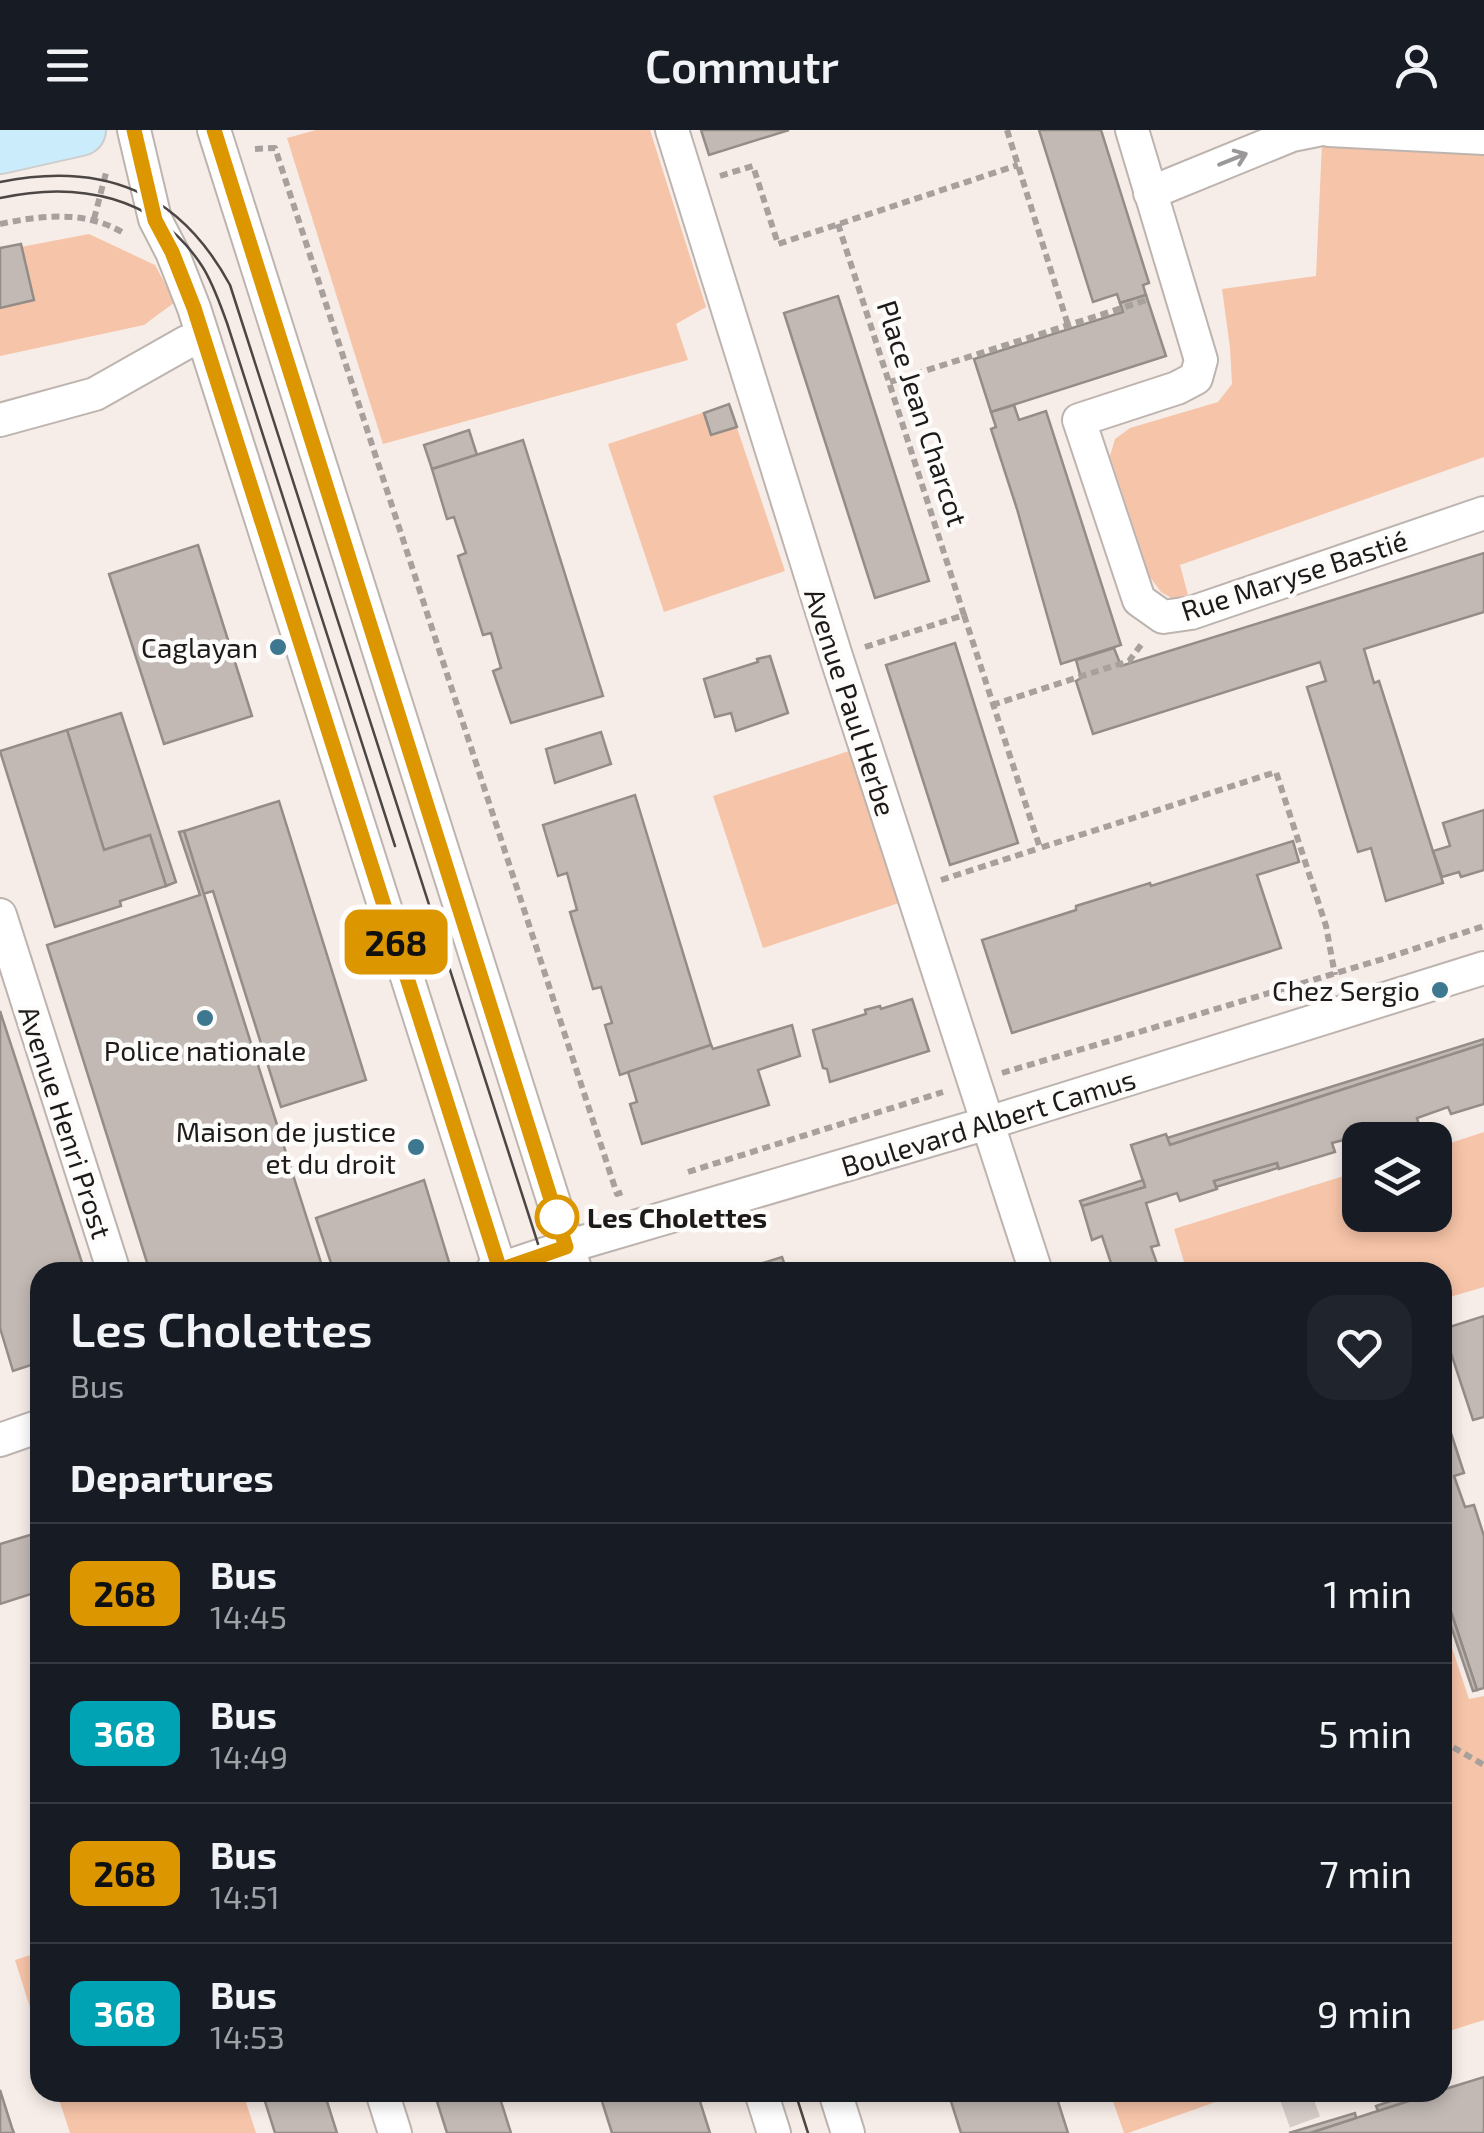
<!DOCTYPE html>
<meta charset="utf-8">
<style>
:root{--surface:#171b24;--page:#20242c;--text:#f1f3f6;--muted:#9ea1a6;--line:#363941}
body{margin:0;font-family:"Exo 2",sans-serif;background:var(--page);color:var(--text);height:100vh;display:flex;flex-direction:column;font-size:38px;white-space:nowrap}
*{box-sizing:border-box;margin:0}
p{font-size:32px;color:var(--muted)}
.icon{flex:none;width:55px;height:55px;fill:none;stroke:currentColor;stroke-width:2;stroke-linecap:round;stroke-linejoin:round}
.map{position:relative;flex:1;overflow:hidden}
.side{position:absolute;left:30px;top:1132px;width:1422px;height:840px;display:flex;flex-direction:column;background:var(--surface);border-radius:30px;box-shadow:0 5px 15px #0003}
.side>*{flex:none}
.badge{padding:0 20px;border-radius:15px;font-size:35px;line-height:65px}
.tools{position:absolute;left:1342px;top:992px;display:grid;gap:20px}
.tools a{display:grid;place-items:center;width:110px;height:110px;border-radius:20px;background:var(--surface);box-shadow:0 5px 15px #0003;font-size:50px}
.map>.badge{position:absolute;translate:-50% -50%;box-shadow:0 0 0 5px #fff}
h2{padding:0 40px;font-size:38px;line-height:90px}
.round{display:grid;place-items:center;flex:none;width:105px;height:105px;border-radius:30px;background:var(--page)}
.headline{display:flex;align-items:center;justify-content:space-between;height:170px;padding:0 40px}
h1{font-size:48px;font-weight:600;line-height:75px}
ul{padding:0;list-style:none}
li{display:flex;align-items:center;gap:30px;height:140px;padding:0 40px;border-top:2px solid var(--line)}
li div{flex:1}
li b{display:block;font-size:38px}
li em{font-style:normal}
li .badge{min-width:110px;font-weight:700;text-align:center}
header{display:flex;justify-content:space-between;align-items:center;height:130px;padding:0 40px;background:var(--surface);font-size:45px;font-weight:600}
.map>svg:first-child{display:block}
.green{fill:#f6c4a8}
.building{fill:#c2b9b4;stroke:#948c87;stroke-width:2.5}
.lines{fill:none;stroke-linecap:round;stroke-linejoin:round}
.street-tunnel{stroke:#d6cdc9;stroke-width:32;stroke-dasharray:32 16;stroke-linecap:butt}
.street-casing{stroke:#bdb4af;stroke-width:36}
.primary-casing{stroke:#cecdcc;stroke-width:54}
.path{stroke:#a8a09d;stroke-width:6;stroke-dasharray:8 5;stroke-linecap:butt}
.street{stroke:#fff;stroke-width:32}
.primary{stroke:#caecfb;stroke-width:50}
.tram{stroke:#4c4644;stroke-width:2.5}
.oneway{stroke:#9a9898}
.line-casing{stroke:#fff;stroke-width:22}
.line{stroke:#dc9600;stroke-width:15}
.poi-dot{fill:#3d7890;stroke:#fefcfb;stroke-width:4}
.stop-dot{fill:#fff;stroke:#dc9600;stroke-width:5}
.labels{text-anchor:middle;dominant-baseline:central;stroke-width:9;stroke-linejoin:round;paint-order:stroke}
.street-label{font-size:28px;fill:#1e1a19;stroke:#fefcfb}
.poi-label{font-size:28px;fill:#1e1a19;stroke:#fefcfb;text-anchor:end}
.stop-label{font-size:28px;font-weight:bold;fill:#1e1a19;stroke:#fefcfb;text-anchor:start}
</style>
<header><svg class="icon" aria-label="menu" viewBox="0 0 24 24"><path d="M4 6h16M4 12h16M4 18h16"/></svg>Commutr<svg class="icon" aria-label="person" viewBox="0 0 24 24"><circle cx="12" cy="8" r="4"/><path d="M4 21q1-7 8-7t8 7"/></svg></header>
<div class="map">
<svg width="1484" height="2003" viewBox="0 0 1484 2003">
<rect width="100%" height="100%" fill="#f7ede8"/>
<g class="green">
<polygon points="316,0 650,0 706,177 676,194 688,230 383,314 287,8"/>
<polygon points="1322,13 1484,19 1484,327 1180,435 1188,465 1173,469 1161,462 1150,447 1110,326 1115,309 1130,298 1218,272 1232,254 1230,218 1222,159 1316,146"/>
<polygon points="89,104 155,135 175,172 144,195 0,226 0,121"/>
<polygon points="729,274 785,441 664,482 608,314"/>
<polygon points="855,619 905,771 763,818 713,666"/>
<polygon points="1484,1002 1484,1157 1443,1169 1442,1142 1187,1142 1174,1099 1360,1041 1360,1085 1435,1085 1435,1018"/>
<polygon points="1442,1488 1469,1569 1484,1566 1484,1890 1443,1903"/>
<polygon points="40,1822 40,1909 15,1830"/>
<polygon points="57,1963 243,1963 256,2003 70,2003"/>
<polygon points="1110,1963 1110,1962 1241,1963 1128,2003 1124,2003"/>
</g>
<g class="building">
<polygon points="701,0 789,0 709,25"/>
<polygon points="1039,0 1101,0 1149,153 1143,155 1146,165 1120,173 1117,164 1093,172"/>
<polygon points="21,114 34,170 0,178 0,118"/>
<polygon points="1146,165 1166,226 991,282 974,229 1123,182 1120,173"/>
<polygon points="838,166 929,451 875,468 784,183"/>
<polygon points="729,274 737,297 711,305 704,283"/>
<polygon points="1014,275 1019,290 1046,281 1121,515 1061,534 1017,379 991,299 996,297 991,282"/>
<polygon points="469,300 477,325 432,339 424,315"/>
<polygon points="523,310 603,566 511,593 493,541 501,538 491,503 483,505 458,426 466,423 454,387 447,389 432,339"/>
<polygon points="198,415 252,586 164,614 109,444"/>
<polygon points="1484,423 1484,482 1364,519 1374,553 1379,551 1443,753 1386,771 1371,718 1358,722 1307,557 1326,551 1320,532 1093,604 1076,551 1081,548 1076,530 1114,518 1121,536"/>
<polygon points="955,513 1018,713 950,735 886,535"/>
<polygon points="770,526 788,583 736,601 731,583 715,587 704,549 758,532 757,529"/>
<polygon points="121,583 176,752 166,756 150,705 104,720 67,600"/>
<polygon points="67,600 104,720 150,705 166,756 120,771 121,776 55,797 0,621"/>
<polygon points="601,602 611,634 555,653 546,619"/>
<polygon points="635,665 711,915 620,945 605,895 612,893 601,857 593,859 570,782 577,780 567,743 558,746 543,695"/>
<polygon points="279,671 366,950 281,977 213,761 203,764 184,701"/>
<polygon points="1484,680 1484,740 1461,747 1459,742 1442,747 1433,721 1450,716 1443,693"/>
<polygon points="184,701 249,907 324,1142 150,1142 47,815 200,765 179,702"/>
<polygon points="1293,711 1299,732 1257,745 1281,818 1012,903 982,810 1076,780 1076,776 1150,753 1151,756"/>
<polygon points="912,869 929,921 830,952 827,939 823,938 813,900 866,884 865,880 880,876 881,879"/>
<polygon points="0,881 85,1142 40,1142 40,1232 13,1241 0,1198"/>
<polygon points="792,895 800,926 758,940 769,975 642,1014 630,974 637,972 628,942 711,915 713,919"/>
<polygon points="1484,909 1484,914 1170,1015 1167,1008"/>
<polygon points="1484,914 1484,974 1451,984 1448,977 1417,988 1419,995 1368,1010 1364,1010 1363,1005 1332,1013 1335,1022 1279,1039 1277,1033 1214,1051 1217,1059 1180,1071 1177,1063 1146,1073 1159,1115 1151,1117 1160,1142 1114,1142 1102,1106 1092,1110 1082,1076 1145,1057 1131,1015 1166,1004 1170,1015"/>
<polygon points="1277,1033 1278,1038 1216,1057 1214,1051"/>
<polygon points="424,1050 452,1142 334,1142 316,1088"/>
<polygon points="1143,1050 1145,1057 1082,1076 1080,1071"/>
<polygon points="782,1127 787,1142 734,1142"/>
<polygon points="1484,1186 1484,1287 1473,1290 1443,1199"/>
<polygon points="1446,1288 1464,1343 1454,1346 1465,1377 1474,1375 1484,1406 1484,1558 1477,1560 1442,1455 1442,1289"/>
<polygon points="40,1402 40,1461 0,1474 0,1414"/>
<polygon points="1442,1455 1477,1560 1473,1561 1442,1470"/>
<polygon points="1484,1947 1484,2002 1482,2003 1310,2003 1436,1962 1442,1962 1442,1960"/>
<polygon points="0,1960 12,1998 14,2003 0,2003"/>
<polygon points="262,1962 324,1962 337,2003 275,2003"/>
<polygon points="434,1962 498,1962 511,2003 447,2003"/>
<polygon points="599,1962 697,1962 710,2003 612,2003"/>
<polygon points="948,1962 1055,1962 1068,2003 961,2003"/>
<polygon points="1417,1962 1436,1962 1378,1981 1376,1976"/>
<polygon points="1355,1983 1356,1988 1310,2003 1289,2003"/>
</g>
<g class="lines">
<polyline class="street-tunnel" points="1294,1962 1309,2003"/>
<g class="street-casing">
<g id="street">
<polyline points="134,0 155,89 172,122 194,178 501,1142"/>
<polyline points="214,0 576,1142"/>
<polyline points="672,0 836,526 1036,1142"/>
<polyline points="1132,0 1201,230 1196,248 1177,258 1079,290 1139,470 1163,487 1191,483 1484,383"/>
<polyline points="1329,0 1484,8"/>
<polyline points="1150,63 1292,5 1317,0"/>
<polyline points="0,290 95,264 187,212 204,210"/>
<polyline points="0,785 114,1142"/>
<polyline points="491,1142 566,1117 988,993 1484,838"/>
<polyline points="0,1310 40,1296"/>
<polyline points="382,1962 395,2003"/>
<polyline points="761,1962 774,2003"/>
<polyline points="835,1962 848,2003"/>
</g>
</g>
<g class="primary-casing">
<polyline id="primary" points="0,18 80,0"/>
</g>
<g class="path">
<polyline points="1007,0 1068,195"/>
<polyline points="255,19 275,18 617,1064 623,1062"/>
<polyline points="720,46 753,36 778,114 1018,35"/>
<polyline points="94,89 107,39"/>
<path d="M 0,94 C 43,85 87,80 125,104"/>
<polyline points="838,94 964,485"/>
<polyline points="890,252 1150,169"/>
<polyline points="865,517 964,485 1040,718 1276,642 1326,796 1335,845"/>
<polyline points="992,575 1129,531 1144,511"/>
<polyline points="941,750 1040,718"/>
<polyline points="1002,943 1383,829 1484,796"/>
<polyline points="688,1042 943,962"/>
<polyline points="1442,1611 1484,1635"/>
</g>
<use href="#street" class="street"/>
<use href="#primary" class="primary"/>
<g class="tram">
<path d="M 0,52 C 103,31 179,61 230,155 L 547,1142"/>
<path d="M 0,68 C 77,51 156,65 202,136 C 213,153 220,174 227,193 L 395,716"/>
<polyline points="795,1962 808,2003"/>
</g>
</g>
<defs><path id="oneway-shaft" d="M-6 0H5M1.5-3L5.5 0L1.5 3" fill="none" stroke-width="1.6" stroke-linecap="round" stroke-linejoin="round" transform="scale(2.5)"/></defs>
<use class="oneway" href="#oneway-shaft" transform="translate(1233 29) rotate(-22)"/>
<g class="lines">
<g class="line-casing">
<polyline id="line" points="134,0 155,90 172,122 194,178 500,1140 566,1117 214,0"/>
</g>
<use href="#line" class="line"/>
</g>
<g class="poi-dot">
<circle cx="278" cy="517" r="10"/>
<circle cx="1440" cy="860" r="10"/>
<circle cx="205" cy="888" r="10"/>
<circle cx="416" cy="1017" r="10"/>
</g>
<circle class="stop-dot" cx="557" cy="1087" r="20"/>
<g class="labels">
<g class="street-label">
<text transform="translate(923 283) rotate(72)">Place Jean Charcot</text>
<text transform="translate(1294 445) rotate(-18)">Rue Maryse Bastié</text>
<text transform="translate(851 572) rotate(72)">Avenue Paul Herbe</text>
<text transform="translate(66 992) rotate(72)">Avenue Henri Prost</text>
<text transform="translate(988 992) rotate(-17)">Boulevard Albert Camus</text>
</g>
<g class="poi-label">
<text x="258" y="517">Caglayan</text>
<text x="1420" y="860">Chez Sergio</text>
<text x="205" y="920" text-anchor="middle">Police nationale</text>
<text x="396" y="1001">Maison de justice<tspan x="396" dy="32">et du droit</tspan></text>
</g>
<g class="stop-label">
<text x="587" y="1087">Les Cholettes</text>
</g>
</g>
</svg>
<div class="tools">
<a><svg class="icon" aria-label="layers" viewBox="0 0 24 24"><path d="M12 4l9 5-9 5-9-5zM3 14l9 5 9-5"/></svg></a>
</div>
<b class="badge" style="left:396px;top:812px;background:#dc9600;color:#111">268</b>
<section class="side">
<div class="headline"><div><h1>Les Cholettes</h1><p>Bus</p></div><a class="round"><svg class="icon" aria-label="heart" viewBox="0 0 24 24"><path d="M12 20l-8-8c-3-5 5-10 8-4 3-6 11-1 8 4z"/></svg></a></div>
<h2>Departures</h2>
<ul>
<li><span class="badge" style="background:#dc9600;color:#111">268</span><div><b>Bus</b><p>14:45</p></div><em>1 min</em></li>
<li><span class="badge" style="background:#00a3b4;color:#fff">368</span><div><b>Bus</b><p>14:49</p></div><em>5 min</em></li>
<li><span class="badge" style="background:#dc9600;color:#111">268</span><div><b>Bus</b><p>14:51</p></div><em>7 min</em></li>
<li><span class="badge" style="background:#00a3b4;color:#fff">368</span><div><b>Bus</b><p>14:53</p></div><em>9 min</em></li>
</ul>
</section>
</div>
